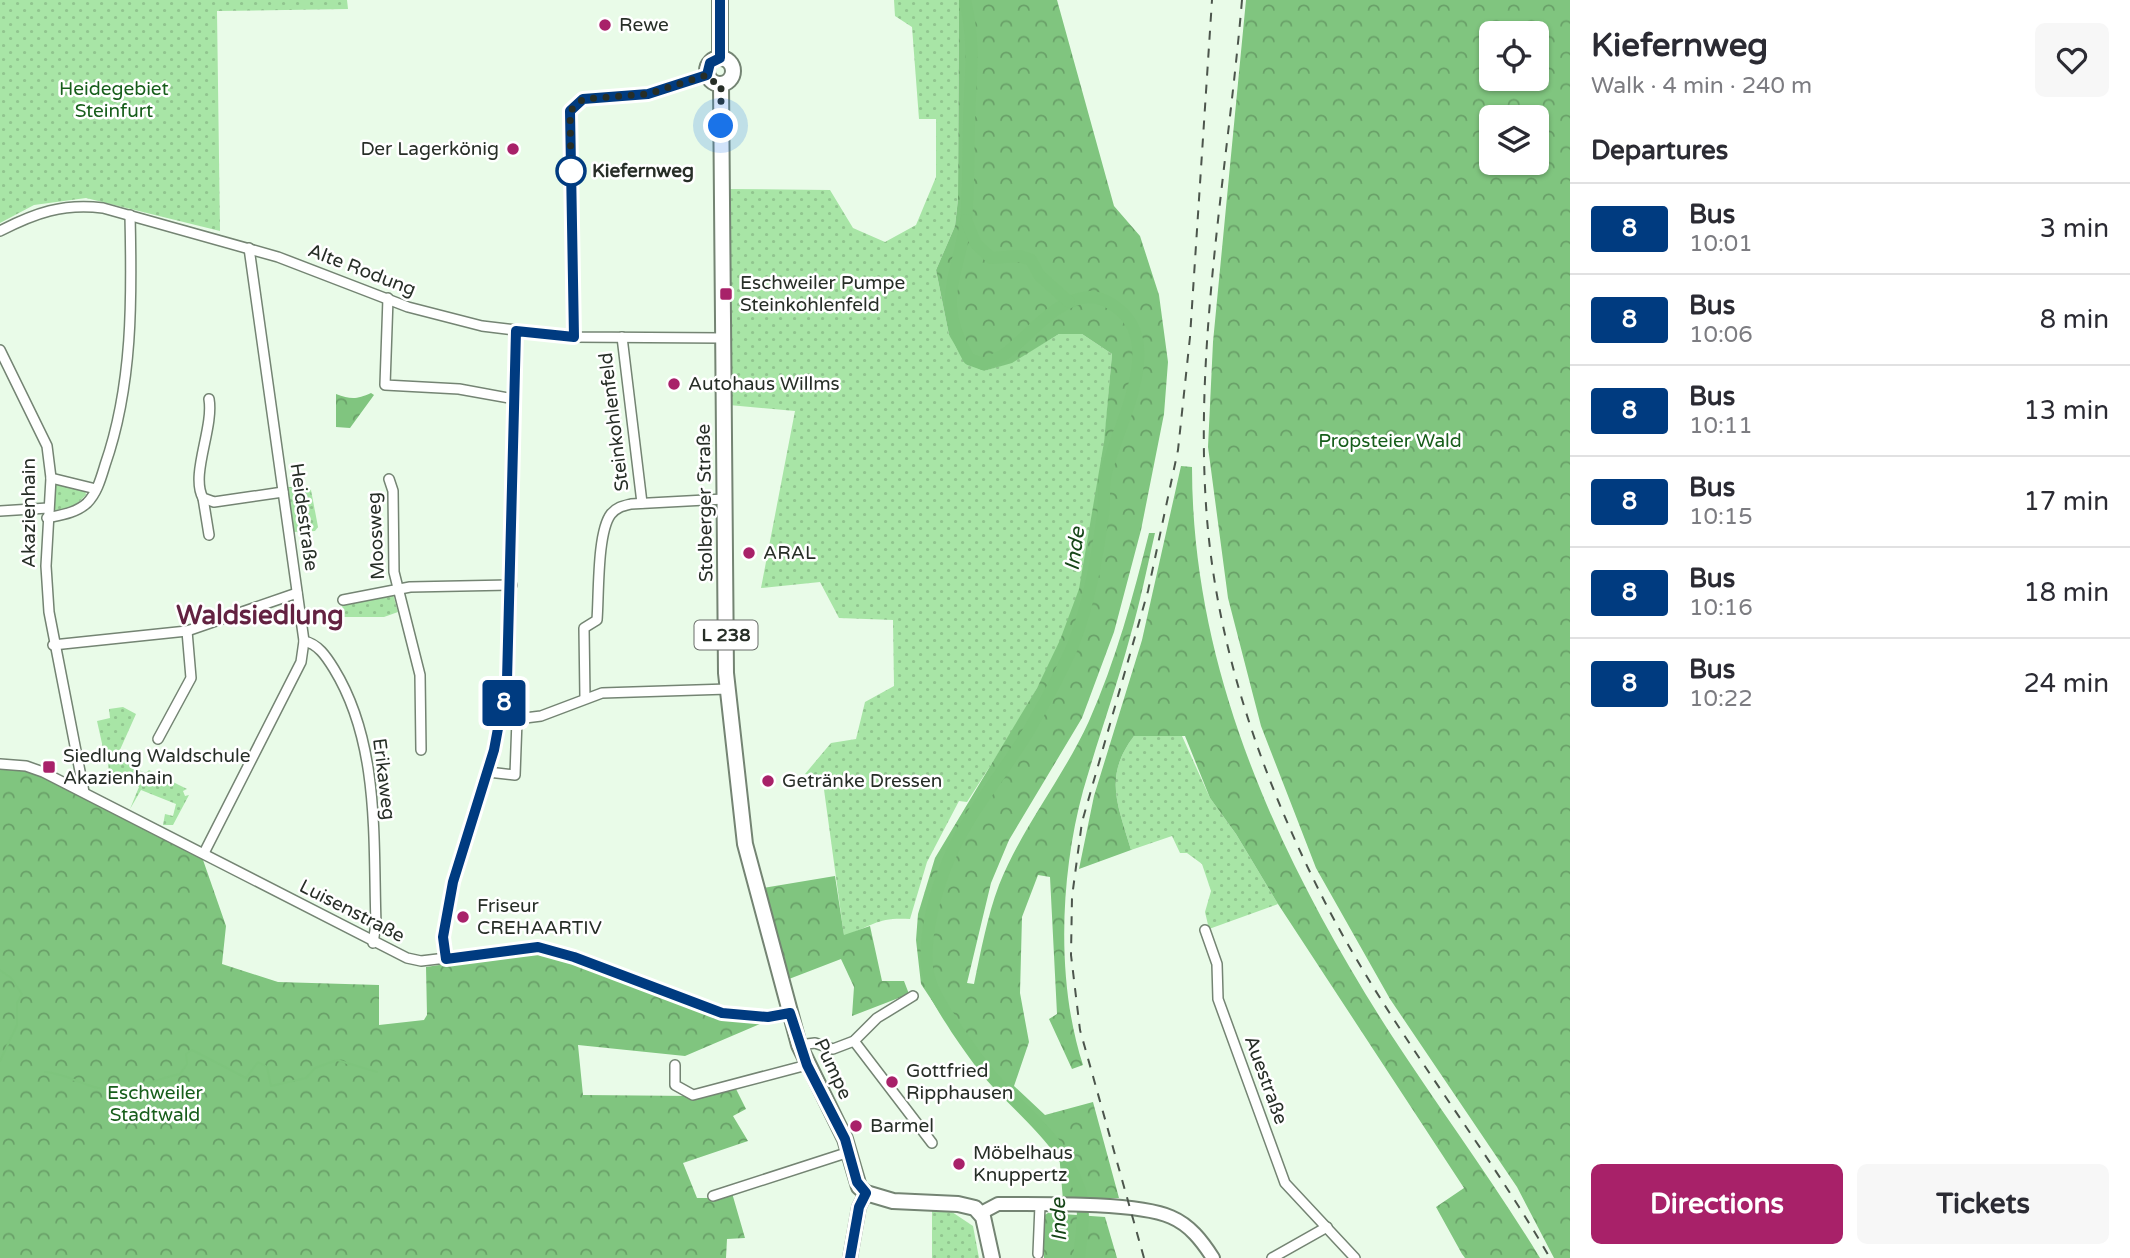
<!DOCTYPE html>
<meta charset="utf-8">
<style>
:root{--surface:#fff;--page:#f7f7f7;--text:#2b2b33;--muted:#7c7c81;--line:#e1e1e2;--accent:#a82169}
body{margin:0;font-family:"Varela Round",sans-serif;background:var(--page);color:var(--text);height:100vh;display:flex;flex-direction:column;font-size:26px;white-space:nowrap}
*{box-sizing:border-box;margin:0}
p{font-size:23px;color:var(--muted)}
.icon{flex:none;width:38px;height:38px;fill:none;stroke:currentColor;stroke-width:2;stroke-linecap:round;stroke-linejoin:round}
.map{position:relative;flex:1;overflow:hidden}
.panel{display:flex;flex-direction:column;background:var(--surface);width:560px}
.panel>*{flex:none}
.badge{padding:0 14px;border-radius:5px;font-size:24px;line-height:46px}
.tools{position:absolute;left:1479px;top:21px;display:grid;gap:14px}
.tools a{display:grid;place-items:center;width:70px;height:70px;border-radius:10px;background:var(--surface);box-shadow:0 2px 5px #0004;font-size:35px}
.you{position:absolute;width:35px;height:35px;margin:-18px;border:5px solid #fff;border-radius:50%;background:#1a73e8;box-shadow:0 0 0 10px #1a73e833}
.map>.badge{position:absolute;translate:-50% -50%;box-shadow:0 0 0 4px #fff}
h2{padding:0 21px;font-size:26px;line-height:63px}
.round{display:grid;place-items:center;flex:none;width:74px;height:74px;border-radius:10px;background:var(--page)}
.overview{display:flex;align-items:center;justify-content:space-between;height:119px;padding:0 21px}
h1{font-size:33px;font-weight:700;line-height:52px}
.button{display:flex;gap:14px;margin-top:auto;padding:14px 21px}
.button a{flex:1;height:80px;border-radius:10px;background:var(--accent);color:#fff;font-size:28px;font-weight:700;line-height:80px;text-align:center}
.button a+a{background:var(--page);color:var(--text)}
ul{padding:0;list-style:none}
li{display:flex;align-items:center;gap:21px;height:91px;padding:0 21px;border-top:2px solid var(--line)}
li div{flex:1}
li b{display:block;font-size:26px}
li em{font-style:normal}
li .badge{min-width:77px;font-weight:700;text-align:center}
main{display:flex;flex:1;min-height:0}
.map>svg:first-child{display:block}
.green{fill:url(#green-dots)}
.forest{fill:url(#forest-crowns);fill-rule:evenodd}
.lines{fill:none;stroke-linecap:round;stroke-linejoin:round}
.stream{stroke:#7ec47d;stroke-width:2}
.river{stroke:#7ec47d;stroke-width:12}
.minor-casing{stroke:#748473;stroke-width:12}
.secondary-casing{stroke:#748473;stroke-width:16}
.primary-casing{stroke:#748473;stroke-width:18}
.minor{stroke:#fff;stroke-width:9}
.secondary{stroke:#fff;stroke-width:12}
.primary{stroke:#fff;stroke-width:14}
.rail{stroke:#4c554c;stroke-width:2;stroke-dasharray:9 9;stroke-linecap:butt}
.line-casing{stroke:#fff;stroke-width:16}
.line{stroke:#003b80;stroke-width:10}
.walk{stroke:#272e27;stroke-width:7;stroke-dasharray:0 12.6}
.poi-dot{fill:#a82169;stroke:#fff;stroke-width:2.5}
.stop-dot{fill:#fff;stroke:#003b80;stroke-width:3.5}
.labels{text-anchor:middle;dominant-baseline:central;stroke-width:5;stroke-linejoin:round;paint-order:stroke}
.shield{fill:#fff;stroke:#686d68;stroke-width:2}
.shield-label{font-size:18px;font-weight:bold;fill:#272e27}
.poi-label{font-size:19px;fill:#272e27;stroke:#fff;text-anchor:start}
.park-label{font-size:19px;fill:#175e1b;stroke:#fff}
.stop-label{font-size:19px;font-weight:bold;fill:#272e27;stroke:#fff;text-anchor:start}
.street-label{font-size:19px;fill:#272e27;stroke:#fff}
.water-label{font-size:21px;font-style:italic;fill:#164618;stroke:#fff}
.district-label{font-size:26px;font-weight:bold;fill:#632241;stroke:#fff}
</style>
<main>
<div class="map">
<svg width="1570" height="1258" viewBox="0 0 1570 1258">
<defs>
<pattern id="green-dots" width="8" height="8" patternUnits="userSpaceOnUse" patternTransform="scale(1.75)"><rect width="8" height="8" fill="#a8e5a6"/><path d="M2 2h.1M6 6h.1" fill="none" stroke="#91c58f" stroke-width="1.8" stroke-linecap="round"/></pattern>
<pattern id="forest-crowns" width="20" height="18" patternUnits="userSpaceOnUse" patternTransform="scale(1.75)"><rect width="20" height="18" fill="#80c57f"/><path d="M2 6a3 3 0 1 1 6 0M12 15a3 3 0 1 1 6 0" fill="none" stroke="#69a068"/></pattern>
</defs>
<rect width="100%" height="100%" fill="#e9fbe8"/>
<g class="green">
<polygon points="0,0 347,0 348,9 217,11 220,231 86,198 34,205 0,223"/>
<path d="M 894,0 L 959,0 L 958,199 L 955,226 L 936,270 L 949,335 L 984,371 L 1012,362 L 1059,334 L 1082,334 L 1112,354 C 1105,431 1101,517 1079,591 C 1056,667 1010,735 967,802 L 959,801 L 927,862 L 910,919 C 878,917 874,925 844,936 L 822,775 L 805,774 L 831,743 L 856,739 L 865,702 L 894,686 L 893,620 L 839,618 L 820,582 L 761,588 L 795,411 L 729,405 L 727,189 L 830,190 L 853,228 L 885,242 L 916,225 L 936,177 L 936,119 L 919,119 L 912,27 L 895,16 Z"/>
<polygon points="55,483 85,490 86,495 73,507 54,511 50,506 51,488"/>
<polygon points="287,487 307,487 311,490 318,527 315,531 294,532"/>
<polygon points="393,594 398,612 384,617 343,617 342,604"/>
<polygon points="123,707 136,714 119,752 135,760 139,770 146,773 149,770 187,789 183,791 185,796 189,795 173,825 163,825 165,814 173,816 176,804 141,790 130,809 139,787 131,780 109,774 107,748 103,748 97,721 110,718 109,709"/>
<path d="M 1134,736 L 1182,736 L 1210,798 L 1236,834 L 1278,904 L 1209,929 L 1205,912 L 1211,891 L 1202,864 L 1187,853 L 1180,853 L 1172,836 L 1131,850 C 1118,805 1103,777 1134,736 Z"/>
<polygon points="932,1209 952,1212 973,1226 979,1258 932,1258"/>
</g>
<g class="forest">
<path d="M 959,0 L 1057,0 L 1114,206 L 1140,236 L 1159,295 L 1168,362 L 1164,414 L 1141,530 L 1114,632 L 1082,718 L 1009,840 L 991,883 L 967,983 L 974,984 C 981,951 987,917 999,885 C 1022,827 1063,778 1089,721 C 1116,660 1133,597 1149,533 L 1155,533 C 1147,568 1140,603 1130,637 C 1116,689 1098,739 1083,791 C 1060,876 1056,982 1083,1065 L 1072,1069 L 1049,1019 L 1057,1014 L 1050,877 L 1038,875 L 1022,917 L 1020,993 L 1029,1042 L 1014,1086 L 1045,1115 L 1093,1102 L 1119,1198 L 1063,1200 L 1059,1153 L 1032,1120 L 987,1078 L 964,1049 L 921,984 L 916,940 L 918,914 L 935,858 L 1037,688 L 1060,640 L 1079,589 L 1104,442 L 1112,354 L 1082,334 L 1059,334 L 1012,363 L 984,371 L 965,362 L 949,335 L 936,270 L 955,226 L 958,199 Z"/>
<path d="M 1246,0 L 1570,0 L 1570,1258 L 1554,1258 L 1517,1187 L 1390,999 L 1316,868 L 1261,726 L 1228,598 L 1208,447 L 1213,342 ZM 1491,33 L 1536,33 L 1536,79 L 1491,79 ZM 1491,117 L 1536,117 L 1536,163 L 1491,163 Z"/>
<path d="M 371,393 L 374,395 L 350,428 L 336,427 L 336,394 C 350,399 356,400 371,393 Z"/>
<path d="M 1181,466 L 1192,467 C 1192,673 1281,863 1390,1033 C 1439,1108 1493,1181 1540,1258 L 1465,1258 L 1462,1254 L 1436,1207 L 1464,1188 L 1278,904 L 1236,834 L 1210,798 L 1185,736 L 1134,736 C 1103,777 1118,805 1131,850 L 1079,869 L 1094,796 L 1142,640 Z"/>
<polygon points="0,768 24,770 42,777 202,857 226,926 222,964 278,982 379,985 379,1025 424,1020 427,1015 426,967 538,950 600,969 721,1017 769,1020 685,1056 578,1045 583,1095 693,1096 735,1087 746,1109 733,1116 748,1141 683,1163 697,1198 717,1198 732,1193 745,1238 727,1239 726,1258 0,1258"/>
<polygon points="835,876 844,935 870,926 882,981 904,981 909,994 852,1016 854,987 841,959 789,979 763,888"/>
<polygon points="1048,1213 1105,1217 1117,1258 1044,1258 1043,1216"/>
</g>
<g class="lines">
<g class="stream">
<polyline points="0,970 11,978 22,994 17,1003 17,1025 0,1061"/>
<path d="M 45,1072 C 64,1073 80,1084 98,1088 C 127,1093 153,1080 180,1074 L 187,1064 L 186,1054 L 192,1050 L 246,1078 L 258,1062 L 267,1067 L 271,1086 L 306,1078 L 315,1068 L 337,1060 L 377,1072"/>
</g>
<g class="river">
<path d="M 965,0 C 976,47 970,76 969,123 C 968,154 969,188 966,220 C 958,278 935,300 969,359 L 983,364 C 990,361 999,358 1005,354 C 1031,335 1054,299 1090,297 C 1099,297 1110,302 1117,308 C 1168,345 1113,432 1105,478 C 1103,490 1105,503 1103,515 C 1097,557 1089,605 1073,645 C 1061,674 1044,704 1028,732 C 1002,775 967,814 948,861 C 935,892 924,934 927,968 C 930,990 944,1009 956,1028 C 967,1044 979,1062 992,1077 C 1025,1114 1064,1141 1080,1191 C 1086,1212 1081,1237 1079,1258"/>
<polyline points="966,220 976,244 991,258 1020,256 1031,260 1039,275 1069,302"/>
</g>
<g class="minor-casing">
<g id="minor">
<path d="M 0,231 C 35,213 63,203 103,208 L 278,257 L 408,307 L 482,326 L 574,337 L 722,338"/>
<polyline points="388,298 385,385 459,389 514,399"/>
<polyline points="574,337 570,111 584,99 648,94 707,75"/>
<polyline points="622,337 642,503"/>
<polyline points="0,350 47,446 51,478 46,566 49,612 84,792"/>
<path d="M 209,399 C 214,428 190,475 203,498 L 214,502 L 283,492"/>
<polyline points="51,478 96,489"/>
<polyline points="389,479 393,491 394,572 420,675 421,750"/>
<polyline points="203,498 209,535"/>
<polyline points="0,511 48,508"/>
<path d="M 47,518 C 61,515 76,513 87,503 C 97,493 101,478 105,465 C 133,385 132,298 130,215"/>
<polyline points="343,600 410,587 512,585"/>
<path d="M 304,641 C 318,644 326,656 334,669 C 380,744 373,839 376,924 L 373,943"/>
<polyline points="53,645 187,631 297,593"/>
<path d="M 585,698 L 584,628 L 597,620 C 599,595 597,532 611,514 C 617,507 623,506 631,504 L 724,499"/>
<polyline points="501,721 541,716 602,693 728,689"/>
<polyline points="158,739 191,678 187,631"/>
<polyline points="0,764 26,766 43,772 407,958 421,961 538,947 574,957 722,1013 768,1017 790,1013"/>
<polyline points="488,772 515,775 517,720"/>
<polyline points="204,853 301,662 304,641 249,248"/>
<polyline points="1205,930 1217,964 1218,999 1285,1183 1355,1258"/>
<polyline points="446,959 443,937 453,882 494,750 507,680 516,331"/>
<polyline points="854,1041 932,1143"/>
<polyline points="799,1045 815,1043 833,1049 854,1041 877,1018 913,996"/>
<polyline points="675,1065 675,1085 693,1095 807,1065"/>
<polyline points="713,1196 849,1152"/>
<polyline points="1038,1254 1040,1205"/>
<polyline points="1272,1258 1327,1227"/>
</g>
</g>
<g class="secondary-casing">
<g id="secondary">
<path d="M 981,1213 L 998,1204 C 1038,1204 1137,1202 1171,1217 C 1190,1225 1202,1241 1213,1258"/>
<polyline points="850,1258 859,1207 866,1193"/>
</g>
</g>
<g class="primary-casing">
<g id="primary">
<polyline points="720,0 720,58"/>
<circle cx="720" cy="71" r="13"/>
<polyline points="721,84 726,673 745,844 799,1045 845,1139 859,1187 866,1193 893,1201 958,1204 975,1208 983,1217 992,1258"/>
</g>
</g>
<use href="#minor" class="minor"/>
<use href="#secondary" class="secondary"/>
<use href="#primary" class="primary"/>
<g class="rail">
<path d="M 1242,0 C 1228,166 1195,338 1206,505 C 1215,647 1264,785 1329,910 C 1393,1032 1481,1139 1550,1258"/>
<polyline points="1144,1258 1080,1030 1071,955 1072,897 1082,822 1148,591 1178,450 1190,337 1212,0"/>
</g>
</g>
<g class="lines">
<g class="line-casing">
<polyline id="line" points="720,0 720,58 710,63 707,75 648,94 583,99 570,111 574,337 516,331 507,680 494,750 453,882 443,937 446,959 538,947 574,957 722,1013 768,1017 790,1013 807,1065 845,1139 857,1182 866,1193 859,1207 850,1258"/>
</g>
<use href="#line" class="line"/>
<polyline class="walk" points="571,171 570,111 583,99 648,94 707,75 714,82 721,84 721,126"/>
</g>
<g class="poi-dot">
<circle cx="605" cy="25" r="7"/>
<circle cx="513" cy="149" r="7"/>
<rect x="719" y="287" width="14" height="14" rx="3.5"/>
<circle cx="674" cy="384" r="7"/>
<circle cx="749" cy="553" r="7"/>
<rect x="42" y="760" width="14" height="14" rx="3.5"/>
<circle cx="768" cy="781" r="7"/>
<circle cx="463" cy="917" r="7"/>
<circle cx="892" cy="1082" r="7"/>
<circle cx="856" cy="1126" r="7"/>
<circle cx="959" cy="1164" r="7"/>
</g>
<circle class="stop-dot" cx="571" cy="171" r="14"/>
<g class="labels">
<rect class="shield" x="694.5" y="620.5" width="63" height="29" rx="5"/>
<g class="shield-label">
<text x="726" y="635">L 238</text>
</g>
<g class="poi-label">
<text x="619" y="25">Rewe</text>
<text x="499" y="149" text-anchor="end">Der Lagerkönig</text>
<text x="740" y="283">Eschweiler Pumpe<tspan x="740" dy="22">Steinkohlenfeld</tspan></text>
<text x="688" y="384">Autohaus Willms</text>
<text x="763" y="553">ARAL</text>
<text x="63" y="756">Siedlung Waldschule<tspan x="63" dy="22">Akazienhain</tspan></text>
<text x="782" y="781">Getränke Dressen</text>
<text x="477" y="906">Friseur<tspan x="477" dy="22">CREHAARTIV</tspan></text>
<text x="906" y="1071">Gottfried<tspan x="906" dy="22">Ripphausen</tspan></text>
<text x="870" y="1126">Barmel</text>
<text x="973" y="1153">Möbelhaus<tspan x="973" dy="22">Knuppertz</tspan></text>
</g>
<g class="park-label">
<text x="114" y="89">Heidegebiet<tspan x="114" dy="22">Steinfurt</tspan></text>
<text x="1390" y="441">Propsteier Wald</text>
<text x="155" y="1093">Eschweiler<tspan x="155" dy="22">Stadtwald</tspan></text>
</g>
<g class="stop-label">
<text x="592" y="171">Kiefernweg</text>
</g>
<g class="street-label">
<text transform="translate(362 270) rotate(21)">Alte Rodung</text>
<text transform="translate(614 422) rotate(-97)">Steinkohlenfeld</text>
<text transform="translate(705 503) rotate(-91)">Stolberger Straße</text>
<text transform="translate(29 513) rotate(-90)">Akazienhain</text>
<text transform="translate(304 517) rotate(82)">Heidestraße</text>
<text transform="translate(376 536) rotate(-93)">Moosweg</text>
<text transform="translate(384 779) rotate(83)">Erikaweg</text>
<text transform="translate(352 911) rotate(27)">Luisenstraße</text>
<text transform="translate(833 1069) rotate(65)">Pumpe</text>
<text transform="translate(1266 1080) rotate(70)">Auestraße</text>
</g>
<g class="water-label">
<text transform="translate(1075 549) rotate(-82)">Inde</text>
<text transform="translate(1059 1220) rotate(-92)">Inde</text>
</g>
<g class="district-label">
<text x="260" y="615">Waldsiedlung</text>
</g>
</g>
</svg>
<div class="tools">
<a><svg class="icon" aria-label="locate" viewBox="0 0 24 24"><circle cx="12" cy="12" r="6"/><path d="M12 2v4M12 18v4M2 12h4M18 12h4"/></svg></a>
<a><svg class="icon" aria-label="layers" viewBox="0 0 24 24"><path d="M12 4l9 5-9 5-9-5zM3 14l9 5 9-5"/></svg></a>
</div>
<div class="you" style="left:721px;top:126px"></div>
<b class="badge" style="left:504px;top:703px;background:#003b80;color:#fff">8</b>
</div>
<section class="panel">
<div class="overview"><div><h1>Kiefernweg</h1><p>Walk · 4 min · 240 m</p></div><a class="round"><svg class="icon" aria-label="heart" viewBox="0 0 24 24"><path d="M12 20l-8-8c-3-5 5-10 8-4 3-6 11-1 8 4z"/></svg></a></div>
<h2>Departures</h2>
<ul>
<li><span class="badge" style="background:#003b80;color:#fff">8</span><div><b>Bus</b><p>10:01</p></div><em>3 min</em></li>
<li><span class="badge" style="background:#003b80;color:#fff">8</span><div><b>Bus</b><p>10:06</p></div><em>8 min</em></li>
<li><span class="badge" style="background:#003b80;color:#fff">8</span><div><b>Bus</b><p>10:11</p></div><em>13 min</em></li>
<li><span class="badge" style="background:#003b80;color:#fff">8</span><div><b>Bus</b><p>10:15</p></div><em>17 min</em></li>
<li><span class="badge" style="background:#003b80;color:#fff">8</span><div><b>Bus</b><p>10:16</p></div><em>18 min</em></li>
<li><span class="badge" style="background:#003b80;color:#fff">8</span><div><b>Bus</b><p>10:22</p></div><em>24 min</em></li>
</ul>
<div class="button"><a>Directions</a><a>Tickets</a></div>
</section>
</main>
